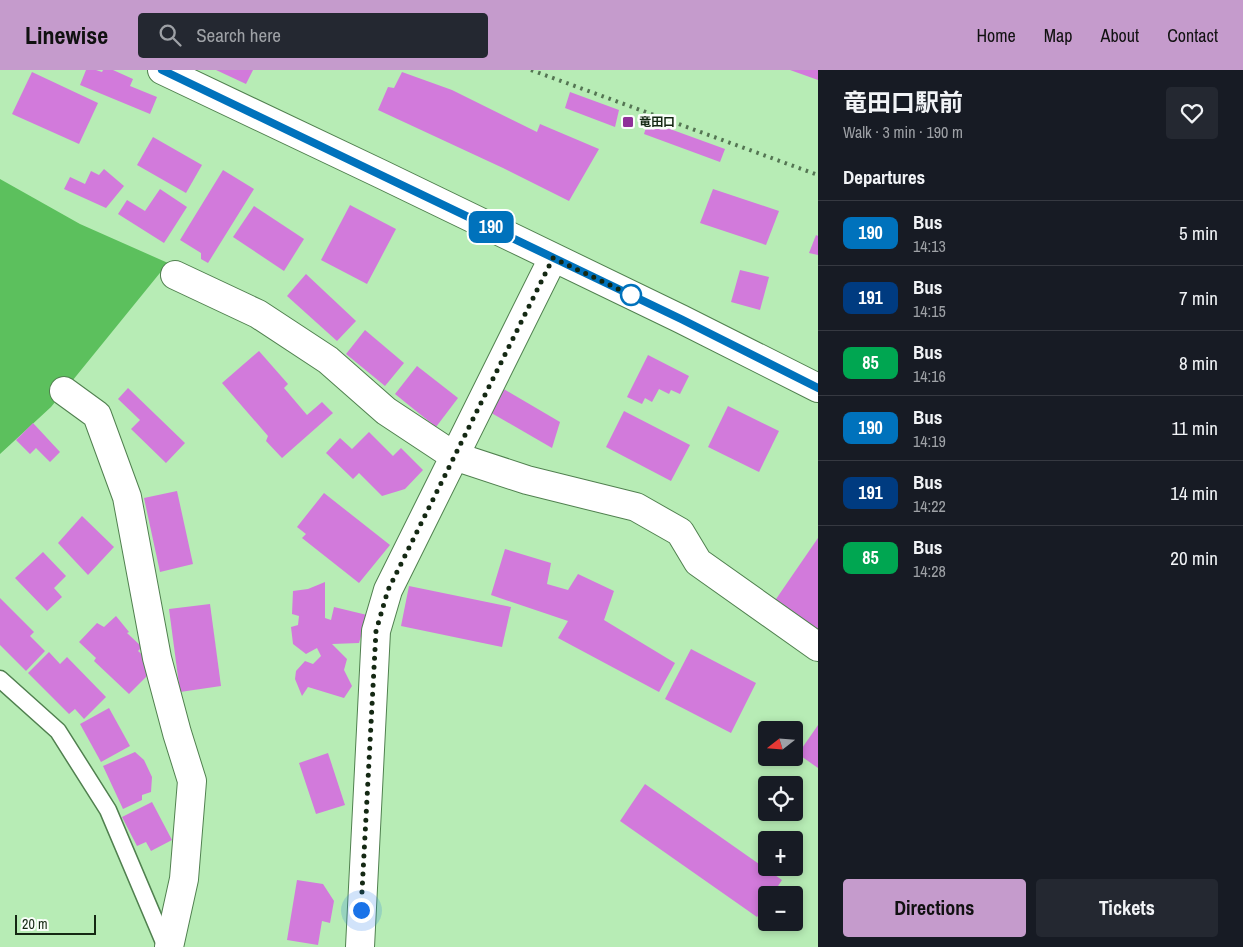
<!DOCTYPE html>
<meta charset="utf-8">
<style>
:root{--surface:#171b24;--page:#242831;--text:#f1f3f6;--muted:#9ea1a6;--line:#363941;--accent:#c59bcc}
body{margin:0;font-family:"Archivo Narrow","Noto Sans JP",sans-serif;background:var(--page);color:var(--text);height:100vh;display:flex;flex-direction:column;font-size:19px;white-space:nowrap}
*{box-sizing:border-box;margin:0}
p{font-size:16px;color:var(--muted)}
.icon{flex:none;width:28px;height:28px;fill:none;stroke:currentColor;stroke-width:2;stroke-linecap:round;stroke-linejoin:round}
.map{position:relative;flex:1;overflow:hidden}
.panel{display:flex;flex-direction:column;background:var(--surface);width:425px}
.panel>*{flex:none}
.badge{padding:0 10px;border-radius:8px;font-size:18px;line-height:32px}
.needle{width:32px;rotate:253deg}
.controls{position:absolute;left:758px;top:651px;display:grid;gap:10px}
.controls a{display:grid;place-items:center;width:45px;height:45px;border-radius:5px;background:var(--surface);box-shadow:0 2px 8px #0003;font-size:25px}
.scale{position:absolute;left:15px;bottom:12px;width:81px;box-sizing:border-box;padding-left:5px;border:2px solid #142813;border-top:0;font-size:14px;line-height:18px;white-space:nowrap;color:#142813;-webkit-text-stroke:4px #f9fef9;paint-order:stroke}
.you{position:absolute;width:25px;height:25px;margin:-12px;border:4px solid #fff;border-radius:50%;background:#1a73e8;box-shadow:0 0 0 8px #1a73e833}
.map>.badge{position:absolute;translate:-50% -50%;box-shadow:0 0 0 2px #fff}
h2{padding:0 25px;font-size:19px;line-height:45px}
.round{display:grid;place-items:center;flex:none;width:52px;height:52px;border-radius:5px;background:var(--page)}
.head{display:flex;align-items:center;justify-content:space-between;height:85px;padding:0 25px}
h1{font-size:24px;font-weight:700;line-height:38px}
.action{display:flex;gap:10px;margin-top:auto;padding:10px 25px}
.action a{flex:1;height:58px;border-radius:5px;background:var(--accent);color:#111;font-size:20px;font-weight:700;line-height:58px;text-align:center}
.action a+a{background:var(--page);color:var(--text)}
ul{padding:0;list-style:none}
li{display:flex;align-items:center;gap:15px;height:65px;padding:0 25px;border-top:1px solid var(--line)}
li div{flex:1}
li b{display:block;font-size:19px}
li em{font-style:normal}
li .badge{min-width:55px;font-weight:700;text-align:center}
header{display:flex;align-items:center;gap:30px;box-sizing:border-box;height:70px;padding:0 25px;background:var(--accent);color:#111}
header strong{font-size:24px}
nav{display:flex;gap:28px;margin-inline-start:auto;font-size:18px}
.search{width:350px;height:45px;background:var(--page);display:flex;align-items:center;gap:12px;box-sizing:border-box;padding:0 18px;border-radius:5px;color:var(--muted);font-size:19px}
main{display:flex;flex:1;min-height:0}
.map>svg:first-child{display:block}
.forest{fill:#5cc05d}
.building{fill:#d27adb}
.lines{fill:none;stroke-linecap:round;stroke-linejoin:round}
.service-casing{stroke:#50804f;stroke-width:19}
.minor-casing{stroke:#50804f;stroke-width:30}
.secondary-casing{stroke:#50804f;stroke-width:30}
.service{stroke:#fff;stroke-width:16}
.minor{stroke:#fff;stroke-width:28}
.secondary{stroke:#fff;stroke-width:28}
.rail{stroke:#547553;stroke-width:4;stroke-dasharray:2.5 5;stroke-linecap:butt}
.line-casing{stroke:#fff;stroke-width:11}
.line{stroke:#0072bc;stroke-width:8}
.walk{stroke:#142813;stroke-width:5;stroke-dasharray:0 9}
.poi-dot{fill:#8f3099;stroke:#f9fef9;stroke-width:2}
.stop-dot{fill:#fff;stroke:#0072bc;stroke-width:2.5}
.labels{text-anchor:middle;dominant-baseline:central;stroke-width:5;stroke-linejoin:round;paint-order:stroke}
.poi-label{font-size:12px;font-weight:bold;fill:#142813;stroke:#f9fef9;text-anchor:start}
</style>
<header>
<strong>Linewise</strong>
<div class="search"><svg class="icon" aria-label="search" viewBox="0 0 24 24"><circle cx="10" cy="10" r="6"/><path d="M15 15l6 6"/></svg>Search here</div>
<nav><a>Home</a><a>Map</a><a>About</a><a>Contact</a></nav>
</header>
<main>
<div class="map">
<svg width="818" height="877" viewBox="0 0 818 877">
<rect width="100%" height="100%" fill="#b7ecb5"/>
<polygon class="forest" points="0,109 80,154 168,193 51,337 0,384"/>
<g class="building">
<polygon points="86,0 96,0 102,2 103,0 113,0 133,9 130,16 157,27 150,44 80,15"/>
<polygon points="216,0 253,0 246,14"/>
<polygon points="790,0 818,0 818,10"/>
<polygon points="32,2 98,33 79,74 12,44"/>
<polygon points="402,2 452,20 537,62 540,54 599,79 569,131 503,98 378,40 388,17 394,18"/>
<polygon points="570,22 619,40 615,57 565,38"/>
<polygon points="648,51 725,79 720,92 644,64"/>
<polygon points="153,67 202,95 186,123 137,95"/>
<polygon points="104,99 124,116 106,138 64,119 70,107 85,114 91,101 99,105"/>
<polygon points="223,100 254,119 208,193 201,189 201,183 180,170"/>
<polygon points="160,119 187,137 164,173 118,144 127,130 145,141"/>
<polygon points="713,119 779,141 766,175 700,153"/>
<polygon points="350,135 396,159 367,214 321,190"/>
<polygon points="254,136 304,169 284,201 233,167"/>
<polygon points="816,165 818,166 818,185 809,183"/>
<polygon points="740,200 769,207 760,240 731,232"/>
<polygon points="306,204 356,251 337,271 287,226"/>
<polygon points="365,260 404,293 385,316 346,284"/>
<polygon points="259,281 288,314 284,318 307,345 322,332 333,343 282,388 266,371 268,366 222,313"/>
<polygon points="648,285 689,306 680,324 671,320 669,324 659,319 652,332 645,328 642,334 627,327"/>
<polygon points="417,296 458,328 436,357 395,324"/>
<polygon points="128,318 185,373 166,393 131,359 140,350 118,329"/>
<polygon points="502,318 560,352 552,378 488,341"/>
<polygon points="728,336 779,361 759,402 708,377"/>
<polygon points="624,341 690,375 671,411 606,377"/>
<polygon points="33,353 60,382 50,392 36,378 30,384 16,370"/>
<polygon points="369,362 393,386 401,378 423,400 405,419 382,426 359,403 353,409 326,383 340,368 352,379"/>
<polygon points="177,421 193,494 160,502 144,428"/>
<polygon points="324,423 390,475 359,513 302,468 306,464 297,457"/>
<polygon points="82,446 114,477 88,505 58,473"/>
<polygon points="818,468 818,567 774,532"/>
<polygon points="505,479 551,493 547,514 568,520 578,504 614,521 604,550 675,593 659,622 558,568 568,551 491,525"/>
<polygon points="43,482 66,506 54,518 62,527 47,541 15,508"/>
<polygon points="325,512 325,548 331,550 334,537 367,545 359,573 332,574 347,589 344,600 352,616 344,628 308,617 302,626 295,609 296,601 305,591 313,594 321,586 317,578 306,584 293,574 291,557 298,555 299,546 292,544 293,521 308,519"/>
<polygon points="409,516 511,537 502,577 401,556"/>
<polygon points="0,528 34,562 30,566 45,581 26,601 0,575"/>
<polygon points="210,534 221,616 180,622 169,539"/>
<polygon points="116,546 129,562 127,563 142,577 138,581 148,590 152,601 129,624 94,591 96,588 79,572 97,553 104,557"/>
<polygon points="691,579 756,613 731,663 665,629"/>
<polygon points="49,582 60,594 67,587 106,627 84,649 75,639 69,644 28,603"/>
<polygon points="109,638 130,676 101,692 80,654"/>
<polygon points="818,655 818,698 798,684"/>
<polygon points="135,682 144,690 152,707 151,722 142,725 142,730 123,739 103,696"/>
<polygon points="328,683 345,735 316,744 299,693"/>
<polygon points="645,714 782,810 772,825 766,825 766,834 757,847 620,751"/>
<polygon points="152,732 172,770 151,781 146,772 137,776 122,747"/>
<polygon points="297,810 323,814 334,831 330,853 322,851 318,875 287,870"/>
</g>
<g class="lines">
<g class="service-casing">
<polyline id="service" points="0,609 58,661 108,740 166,877"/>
</g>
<g class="minor-casing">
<g id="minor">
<polyline points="175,205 258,244 328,290 386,341 454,386 527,410 636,437 680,462 698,492 818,577"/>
<polyline points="64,321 97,345 127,427 157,588 177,663 192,711 184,809 169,877"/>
<polyline points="360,877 376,561 388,520 553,188"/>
</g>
</g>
<g class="secondary-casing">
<polyline id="secondary" points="162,0 381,104 681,249 818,318"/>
</g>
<use href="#service" class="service"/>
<use href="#minor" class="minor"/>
<use href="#secondary" class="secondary"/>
<polyline class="rail" points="531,0 818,105"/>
</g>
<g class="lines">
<g class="line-casing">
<polyline id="line" points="162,0 681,249 818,318"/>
</g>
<use href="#line" class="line"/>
<polyline class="walk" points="361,840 376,561 388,520 553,188 633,226 631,225"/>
</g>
<rect class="poi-dot" x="622" y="46" width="12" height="12" rx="2.5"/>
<circle class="stop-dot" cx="631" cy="225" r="10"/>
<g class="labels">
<g class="poi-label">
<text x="639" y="52">竜田口</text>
</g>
</g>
</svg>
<div class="controls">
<a><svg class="needle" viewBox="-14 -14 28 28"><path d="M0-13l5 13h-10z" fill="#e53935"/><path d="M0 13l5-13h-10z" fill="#9ea1a6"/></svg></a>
<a><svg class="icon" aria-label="locate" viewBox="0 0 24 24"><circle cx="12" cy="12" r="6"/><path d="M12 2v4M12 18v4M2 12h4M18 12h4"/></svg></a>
<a>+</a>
<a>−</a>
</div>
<div class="scale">20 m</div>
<div class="you" style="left:361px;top:840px"></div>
<b class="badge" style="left:491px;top:157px;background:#0072bc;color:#fff">190</b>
</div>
<section class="panel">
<div class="head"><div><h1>竜田口駅前</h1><p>Walk · 3 min · 190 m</p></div><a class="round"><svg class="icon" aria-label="heart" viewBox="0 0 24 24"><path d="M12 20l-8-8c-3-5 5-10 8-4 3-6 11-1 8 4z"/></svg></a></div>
<h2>Departures</h2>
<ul>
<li><span class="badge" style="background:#0072bc;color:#fff">190</span><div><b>Bus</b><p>14:13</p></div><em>5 min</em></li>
<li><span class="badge" style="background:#003b80;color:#fff">191</span><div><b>Bus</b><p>14:15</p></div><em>7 min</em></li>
<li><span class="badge" style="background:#00a651;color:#fff">85</span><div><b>Bus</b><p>14:16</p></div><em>8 min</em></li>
<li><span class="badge" style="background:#0072bc;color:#fff">190</span><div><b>Bus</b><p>14:19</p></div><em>11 min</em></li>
<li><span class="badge" style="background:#003b80;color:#fff">191</span><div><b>Bus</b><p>14:22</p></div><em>14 min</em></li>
<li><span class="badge" style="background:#00a651;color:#fff">85</span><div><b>Bus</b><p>14:28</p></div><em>20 min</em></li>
</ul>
<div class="action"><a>Directions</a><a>Tickets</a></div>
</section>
</main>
